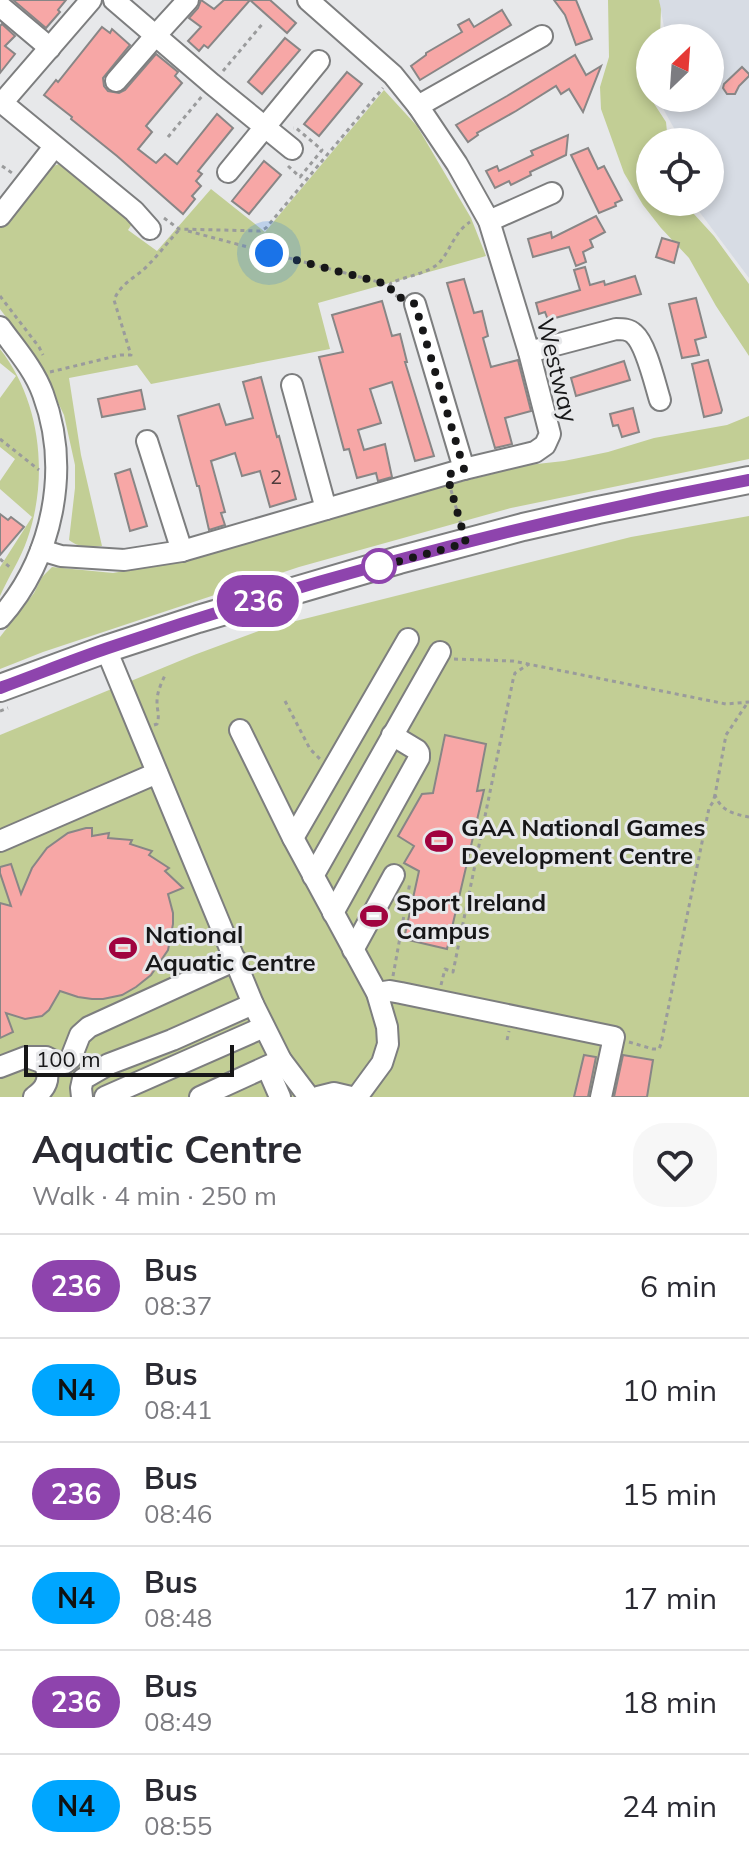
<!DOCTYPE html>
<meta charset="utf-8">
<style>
:root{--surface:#fff;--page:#f7f7f7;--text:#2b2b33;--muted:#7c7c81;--line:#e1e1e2}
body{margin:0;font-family:Mulish,sans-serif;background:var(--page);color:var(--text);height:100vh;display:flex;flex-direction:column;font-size:30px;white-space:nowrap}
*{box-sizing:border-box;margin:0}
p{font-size:26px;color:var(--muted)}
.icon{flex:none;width:44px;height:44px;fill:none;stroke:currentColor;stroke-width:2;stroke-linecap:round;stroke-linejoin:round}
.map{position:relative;height:1097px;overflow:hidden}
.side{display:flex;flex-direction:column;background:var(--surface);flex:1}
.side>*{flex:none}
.badge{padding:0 16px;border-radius:26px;font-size:28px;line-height:52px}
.needle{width:52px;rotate:25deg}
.fabs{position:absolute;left:636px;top:24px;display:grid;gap:16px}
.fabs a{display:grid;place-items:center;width:88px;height:88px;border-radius:50%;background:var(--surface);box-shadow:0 4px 12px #0003;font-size:40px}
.scale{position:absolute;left:24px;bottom:20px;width:210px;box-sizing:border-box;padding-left:8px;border:4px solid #171718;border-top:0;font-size:22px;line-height:28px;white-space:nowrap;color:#171718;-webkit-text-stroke:6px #e7e8ea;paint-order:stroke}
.you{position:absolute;width:40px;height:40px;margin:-20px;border:6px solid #fff;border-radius:50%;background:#1a73e8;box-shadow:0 0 0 12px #1a73e833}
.map>.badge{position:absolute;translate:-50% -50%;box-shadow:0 0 0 4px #fff}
.round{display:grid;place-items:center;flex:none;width:84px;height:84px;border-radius:32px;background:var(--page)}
.headline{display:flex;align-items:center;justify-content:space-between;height:136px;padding:0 32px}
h1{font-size:38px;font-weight:700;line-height:60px}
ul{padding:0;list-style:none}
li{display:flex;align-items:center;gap:24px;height:104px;padding:0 32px;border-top:2px solid var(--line)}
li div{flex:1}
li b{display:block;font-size:30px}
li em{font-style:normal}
li .badge{min-width:88px;font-weight:700;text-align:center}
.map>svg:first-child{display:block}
.built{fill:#d7dce4}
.green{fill:#c2ce95}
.building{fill:#f7a7a6;stroke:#888686;stroke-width:2}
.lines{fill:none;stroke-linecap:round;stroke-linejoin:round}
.minor-casing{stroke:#7d7e7f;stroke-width:24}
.major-casing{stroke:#7d7e7f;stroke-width:30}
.path{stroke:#9a9b9c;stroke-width:3;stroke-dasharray:4 4;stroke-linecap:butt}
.minor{stroke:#fff;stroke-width:20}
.major{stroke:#fff;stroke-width:26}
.line-casing{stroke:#fff;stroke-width:18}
.line{stroke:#8e44ad;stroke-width:12}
.walk{stroke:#171718;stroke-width:8;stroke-dasharray:0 14.4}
.stop-dot{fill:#fff;stroke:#8e44ad;stroke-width:4}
.labels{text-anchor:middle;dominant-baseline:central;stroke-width:6;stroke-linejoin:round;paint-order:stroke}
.number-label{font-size:20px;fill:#4f3b3c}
.street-label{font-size:24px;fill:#171718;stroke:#e7e8ea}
.poi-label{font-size:24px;font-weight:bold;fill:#171718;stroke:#e7e8ea;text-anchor:start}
</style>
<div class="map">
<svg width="749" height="1097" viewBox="0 0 749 1097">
<rect width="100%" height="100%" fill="#e7e8ea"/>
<polygon class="built" points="659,0 749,0 749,278 692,202 710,202 710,142 676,142 675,130 660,103 660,98 710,98 710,38 666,38"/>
<g class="green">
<polygon points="608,0 659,0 661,9 660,38 650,38 650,98 653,98 653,102 666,122 668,142 650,142 650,202 683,202 714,236 749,284 749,356 716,306 689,258 661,228 643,205 624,173 601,109 600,87 609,57"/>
<path d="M 384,90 L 417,126 L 471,218 L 486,256 L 318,303 L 330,349 L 151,384 L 137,365 L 69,378 L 81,455 L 102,546 C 89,547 79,548 69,540 L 75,488 L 75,465 L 64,415 L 36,357 L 0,309 L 0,226 L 48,168 L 59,164 L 64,165 L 131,217 L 132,224 L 128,230 L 157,251 L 211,189 L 265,232 Z"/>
<path d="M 0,349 C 41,401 49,478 27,540 C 21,558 8,578 0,596 L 0,567 L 32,517 L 0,489 L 0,481 L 15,459 L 0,447 L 0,398 L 16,376 L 0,363 Z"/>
<polygon points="749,416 749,459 511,508 299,567 43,652 0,669 0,637 34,593 42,577 52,567 113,573 135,569 278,528 528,465 564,461 608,452 654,438 727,425"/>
<polygon points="749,516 749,1097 0,1097 0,735 194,655 264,629 631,537"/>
</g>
<g class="building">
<polygon points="13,0 66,0 58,10 60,12 46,28"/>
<polygon points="201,0 214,9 224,0 270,0 296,23 287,33 250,0 208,48 204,45 199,51 188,41 201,27 189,18 198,8"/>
<polygon points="554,0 576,0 592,39 576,45 565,15"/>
<polygon points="502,10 511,25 420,80 411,66 426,55 426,53 462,32 458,25 469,19 474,27"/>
<polygon points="2,24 15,36 5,46 15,54 0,73 0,26"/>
<polygon points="102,27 110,33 112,29 130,45 103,78 104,86 108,91 119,93 125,90 156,54 178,72 175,76 182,83 146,126 152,132 138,149 156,163 165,154 177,164 217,114 233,128 198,171 202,174 196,181 201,186 192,196 195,199 183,214 117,156 71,119 72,117 44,95 56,80 58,82"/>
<polygon points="285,38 300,50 262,94 248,82"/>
<polygon points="575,55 586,75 601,66 583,112 569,89 561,94 556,86 516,111 477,133 478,135 468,142 456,125 507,96"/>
<polygon points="742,67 749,74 749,76 739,86 735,94 727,94 723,88 724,84"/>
<polygon points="347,72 362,84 319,136 304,124"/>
<polygon points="568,135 566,155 530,172 531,175 511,185 509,181 495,188 486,171 497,166 499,171 533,155 531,151"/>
<polygon points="588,148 598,169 604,166 622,200 615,203 616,206 599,213 571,155"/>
<polygon points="264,161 281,175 249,214 232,201"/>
<polygon points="596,216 605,232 590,240 593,247 583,252 586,262 576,266 569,247 533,257 528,239 551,232 552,238"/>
<polygon points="662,238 679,243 674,263 656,257"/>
<polygon points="585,267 590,285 604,281 605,285 635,276 641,294 548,320 545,312 539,314 536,303 580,290 574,270"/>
<polygon points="464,279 474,313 482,311 488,336 483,338 491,367 518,360 531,411 505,418 512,444 495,448 447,283"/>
<polygon points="696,298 706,337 695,340 699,355 682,358 669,304"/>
<polygon points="382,301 392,336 400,334 407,362 405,362 434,456 415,461 392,382 370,389 381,423 358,430 364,450 385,444 392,477 378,481 376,473 357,478 349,449 344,450 319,357 343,352 332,315"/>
<polygon points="708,360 722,410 721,413 704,417 692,364"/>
<polygon points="624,361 630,380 576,396 571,378"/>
<polygon points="261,377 277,437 279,436 296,499 270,507 260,471 242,476 235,453 211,461 225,512 221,513 225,525 209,530 199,486 197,486 178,416 219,404 226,425 253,418 243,382"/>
<polygon points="141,390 145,409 102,417 98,399"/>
<polygon points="633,408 639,432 622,437 618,425 613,426 610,414"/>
<polygon points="130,469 147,526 130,531 115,474"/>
<polygon points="0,514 8,520 11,517 24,527 0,555"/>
<polygon points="445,735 486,744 477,791 484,790 447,949 404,939 419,871 404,863 414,846 398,836 422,794 433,793"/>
<polygon points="86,828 92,828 92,836 109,833 108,838 132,840 130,844 152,851 149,855 169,868 165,871 183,888 168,894 173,913 173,924 168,950 151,975 136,987 122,995 103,999 92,999 78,997 60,991 49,1010 42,1016 25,1019 6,1013 13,1032 0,1038 0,903 11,906 0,873 0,867 11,864 21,894 32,868 47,848 68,833"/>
<polygon points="584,1055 596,1057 588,1097 574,1097"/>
<polygon points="623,1055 653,1060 647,1097 614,1097"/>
</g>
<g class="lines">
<g class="minor-casing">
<g id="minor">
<polyline points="114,0 212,84 292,149"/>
<polyline points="0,6 50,48"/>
<polyline points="116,81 156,35 188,0"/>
<polyline points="0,101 134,211 150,229"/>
<polyline points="2,103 91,0"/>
<polyline points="418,106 542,36"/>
<polyline points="228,172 319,61"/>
<polyline points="0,216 54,147"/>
<polyline points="489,221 552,193"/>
<polyline points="415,304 464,469"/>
<path d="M 0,327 C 15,348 34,369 43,394 C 71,469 53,558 0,618"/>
<path d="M 529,352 L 616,329 C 623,329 629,329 634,334 C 646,344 655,384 660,400"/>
<polyline points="292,385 326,509"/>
<polyline points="147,441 182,551"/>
<polyline points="41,550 61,556 124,560 182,551 464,469 535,452 545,445 550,434 529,352 489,221 457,164 418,106 393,75 308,0"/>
<polyline points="106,649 253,1004 281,1060 309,1097"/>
<polyline points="240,730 293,838 377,993 387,1027 388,1044 382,1063 357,1097"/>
<polyline points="293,838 408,639"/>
<polyline points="0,841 157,773"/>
<polyline points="313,876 440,652"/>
<polyline points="333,913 419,758 419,753 417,750 392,735"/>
<polyline points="353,950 394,875"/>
<polyline points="377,993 390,991 401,993 614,1037 601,1097"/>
<path d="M 30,1058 L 44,1063 C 51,1078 47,1088 34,1097"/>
<polyline points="0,1067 26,1057 46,1057 58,1063 65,1063 71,1058 80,1035 89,1027 236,960"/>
<polyline points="267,1067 280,1097"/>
<polyline points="82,1097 81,1088 83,1079 109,1064 172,1040 253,1004"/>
<polyline points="105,1097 264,1027"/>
<polyline points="200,1097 281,1060"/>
<polyline points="318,1097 334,1093 351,1097"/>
</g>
</g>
<g class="major-casing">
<polyline id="major" points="0,688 106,649 198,619 399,560 523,527 598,510 749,480"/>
</g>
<g class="path">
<polyline points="223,71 264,22"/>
<polyline points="168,137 203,95"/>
<polyline points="2,166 12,173"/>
<polyline points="288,166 300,177 322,150 296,128 293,128"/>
<polyline points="164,218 179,229 260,231 266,228 383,88"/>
<polyline points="188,231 390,285"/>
<polyline points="0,296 39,347 43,355"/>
<path d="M 399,297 L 392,294 L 390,285 L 391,283 C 406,276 427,274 439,263 C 451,250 454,232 470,222"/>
<path d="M 50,372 L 120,355 L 131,355 L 114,300 C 121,282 138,277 150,263 C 161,252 170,239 180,229"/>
<polyline points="0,439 39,470"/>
<polyline points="451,490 461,525"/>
<polyline points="0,559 12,569"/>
<polyline points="454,659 513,661 726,704 749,702"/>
<polyline points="285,701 310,749 320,759"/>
<path d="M 746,705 L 726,735 L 715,795 C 721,811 734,814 749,817"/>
<polyline points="0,711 8,708"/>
<path d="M 154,725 L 157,724 C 160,715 157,711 157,702 C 157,691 162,682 166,673"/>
<polyline points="393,976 410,882"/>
<polyline points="441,985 445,969 453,972 513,680 515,673 529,664"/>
<polyline points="507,1040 509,1031"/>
<polyline points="629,1042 653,1049 659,1049 661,1044 709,808 713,802 715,795"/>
</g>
<use href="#minor" class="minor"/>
<use href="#major" class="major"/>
</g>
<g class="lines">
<g class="line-casing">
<path id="line" d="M 0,688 C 36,675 72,660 108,648 C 317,577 532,521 749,480"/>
</g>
<use href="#line" class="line"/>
<polyline class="walk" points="269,253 390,285 392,294 415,304 464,469 447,475 466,543 371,569 379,566"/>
</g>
<defs>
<g id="stadium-bare" transform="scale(2.16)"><path d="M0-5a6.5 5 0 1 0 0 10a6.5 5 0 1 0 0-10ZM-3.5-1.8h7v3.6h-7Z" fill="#a0023f" stroke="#e7e8ea" stroke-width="2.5" paint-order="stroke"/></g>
</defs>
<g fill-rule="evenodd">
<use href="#stadium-bare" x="439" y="841"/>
<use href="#stadium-bare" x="374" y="916"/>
<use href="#stadium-bare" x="123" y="948"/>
</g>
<circle class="stop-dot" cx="379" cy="566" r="16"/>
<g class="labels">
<g class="number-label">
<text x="276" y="476">2</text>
</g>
<g class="street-label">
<text transform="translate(558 370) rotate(76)">Westway</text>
</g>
<g class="poi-label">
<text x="461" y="827">GAA National Games<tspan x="461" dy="28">Development Centre</tspan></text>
<text x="396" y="902">Sport Ireland<tspan x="396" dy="28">Campus</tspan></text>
<text x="145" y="934">National<tspan x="145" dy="28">Aquatic Centre</tspan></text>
</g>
</g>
</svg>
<div class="fabs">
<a><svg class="needle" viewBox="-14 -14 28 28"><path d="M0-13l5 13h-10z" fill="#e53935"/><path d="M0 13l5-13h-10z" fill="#7c7c81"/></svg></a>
<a><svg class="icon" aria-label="locate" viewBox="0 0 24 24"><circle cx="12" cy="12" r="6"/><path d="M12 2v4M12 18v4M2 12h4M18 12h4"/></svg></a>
</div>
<div class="scale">100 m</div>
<div class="you" style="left:269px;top:253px"></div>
<b class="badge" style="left:258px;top:601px;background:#8e44ad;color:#fff">236</b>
</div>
<section class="side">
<div class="headline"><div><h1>Aquatic Centre</h1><p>Walk · 4 min · 250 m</p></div><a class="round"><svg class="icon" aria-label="heart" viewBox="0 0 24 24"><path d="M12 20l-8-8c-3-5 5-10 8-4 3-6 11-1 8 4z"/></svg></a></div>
<ul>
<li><span class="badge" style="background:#8e44ad;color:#fff">236</span><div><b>Bus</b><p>08:37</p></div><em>6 min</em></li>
<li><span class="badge" style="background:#00a6ff;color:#111">N4</span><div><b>Bus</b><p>08:41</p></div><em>10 min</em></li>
<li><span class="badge" style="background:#8e44ad;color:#fff">236</span><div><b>Bus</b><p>08:46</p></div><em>15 min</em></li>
<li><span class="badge" style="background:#00a6ff;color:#111">N4</span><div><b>Bus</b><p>08:48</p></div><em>17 min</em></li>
<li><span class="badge" style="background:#8e44ad;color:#fff">236</span><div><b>Bus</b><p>08:49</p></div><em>18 min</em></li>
<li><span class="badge" style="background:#00a6ff;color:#111">N4</span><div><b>Bus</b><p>08:55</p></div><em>24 min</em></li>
</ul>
</section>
